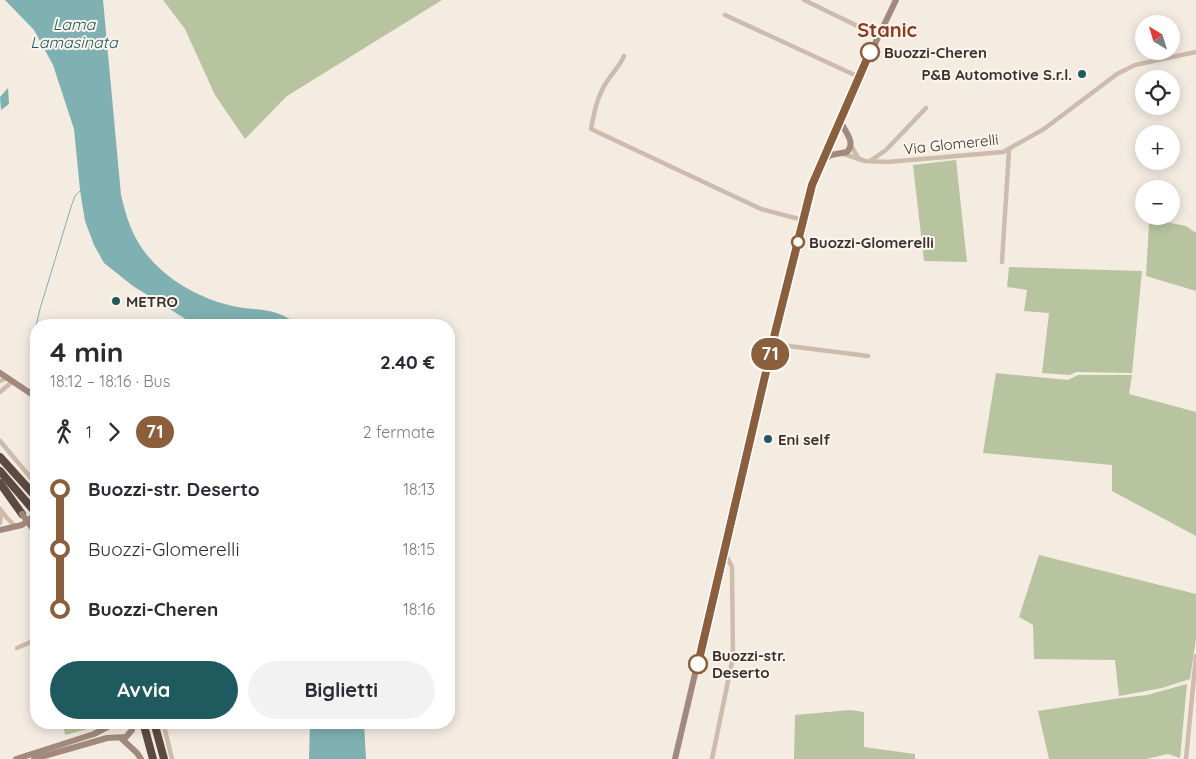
<!DOCTYPE html>
<html lang="it">
<meta charset="utf-8">
<style>
:root{--surface:#fff;--page:#f2f2f3;--text:#2b2b33;--muted:#7c7c81;--accent:#1f5a5e}
body{margin:0;font-family:Quicksand,sans-serif;background:var(--page);color:var(--text);height:100vh;display:flex;flex-direction:column;font-size:19px;white-space:nowrap}
*{box-sizing:border-box;margin:0}
p{font-size:16px;color:var(--muted)}
.icon{flex:none;width:28px;height:28px;fill:none;stroke:currentColor;stroke-width:2;stroke-linecap:round;stroke-linejoin:round}
.map{position:relative;flex:1;overflow:hidden}
.panel{position:absolute;left:30px;top:319px;width:425px;height:410px;display:flex;flex-direction:column;background:var(--surface);border-radius:20px;box-shadow:0 2px 12px #0003}
.panel>*{flex:none}
.badge{padding:0 10px;border-radius:16px;font-size:18px;line-height:32px}
.needle{width:32px;rotate:322deg}
.tools{position:absolute;left:1135px;top:15px;display:grid;gap:10px}
.tools a{display:grid;place-items:center;width:45px;height:45px;border-radius:50%;background:var(--surface);box-shadow:0 2px 12px #0003;font-size:25px}
.map>.badge{position:absolute;translate:-50% -50%;box-shadow:0 0 0 2px #fff}
.legs{display:flex;align-items:center;gap:8px;height:55px;padding:0 20px;font-size:16px}
.legs p{margin-inline-start:auto}
.head{display:flex;align-items:center;justify-content:space-between;height:85px;padding:0 20px}
h1{font-size:28px;font-weight:800;line-height:38px}
.primary-button{display:flex;gap:10px;margin-top:auto;padding:10px 20px}
.primary-button a{flex:1;height:58px;border-radius:30px;background:var(--accent);color:#fff;font-size:20px;font-weight:800;line-height:58px;text-align:center}
.primary-button a+a{background:var(--page);color:var(--text)}
ul{padding:0 20px;list-style:none}
li{display:flex;align-items:center;gap:18px;height:60px;font-size:19px}
li i{display:grid;place-items:center;width:8px;height:100%;margin:0 6px;background:currentColor}
li i::after{content:'';width:12px;height:12px;margin:-6px;border:4px solid;border-radius:50%;background:var(--surface)}
li p{margin-inline-start:auto}
li:first-child i{background:linear-gradient(#0000 50%,currentColor 0)}
li:last-child i{background:linear-gradient(currentColor 50%,#0000 0)}
.map>svg:first-child{display:block}
.green{fill:#b8c4a0}
.water{fill:#7fb0b2}
.lines{fill:none;stroke-linecap:round;stroke-linejoin:round}
.stream{stroke:#7fb0b2;stroke-width:1}
.street{stroke:#cdbbac;stroke-width:4.5}
.secondary{stroke:#a18a7d;stroke-width:6}
.highway{stroke:#5c4a42;stroke-width:8}
.secondary-bridge{stroke:#a18a7d;stroke-width:6}
.line-1-casing{stroke:#fff;stroke-width:11}
.line-1{stroke:#8b5e3c;stroke-width:8}
.stop-1-dot{fill:#fff;stroke:#8b5e3c;stroke-width:2.5}
.poi-dot{fill:#1f5a5e;stroke:#fbf5ee;stroke-width:2}
.labels{text-anchor:middle;dominant-baseline:central;stroke-width:4;stroke-linejoin:round;paint-order:stroke}
.stop-label{font-size:15px;font-weight:bold;fill:#3b302b;stroke:#fbf5ee;text-anchor:start}
.poi-label{font-size:15px;font-weight:bold;fill:#3b302b;stroke:#fbf5ee;text-anchor:start}
.street-label{font-size:15px;fill:#3b302b;stroke:#fbf5ee}
.water-label{font-size:16px;font-style:italic;fill:#1f5a5e;stroke:#fbf5ee}
.district-label{font-size:20px;font-weight:bold;fill:#8c3b22;stroke:#fbf5ee}
</style>
<div class="map">
<svg width="1196" height="759" viewBox="0 0 1196 759">
<rect width="100%" height="100%" fill="#f4ebe1"/>
<g class="green">
<polygon points="163,0 442,0 287,96 245,139 215,95 185,29"/>
<polygon points="956,160 967,262 924,261 913,165"/>
<polygon points="1166,222 1186,226 1196,233 1196,291 1146,276 1149,223"/>
<polygon points="1009,267 1142,271 1132,373 1076,372 1070,375 1042,373 1049,313 1024,311 1027,290 1007,287"/>
<polygon points="996,373 1068,380 1078,375 1132,375 1129,394 1196,412 1196,536 1112,491 1112,465 983,453"/>
<polygon points="1039,555 1196,594 1196,639 1190,679 1162,688 1119,696 1115,660 1034,659 1033,625 1019,617"/>
<polygon points="1187,684 1180,758 1168,754 1146,759 1049,759 1038,711 1114,699 1147,695"/>
<polygon points="850,710 864,712 864,747 915,754 915,759 794,759 795,715"/>
<polygon points="63,723 63,722 102,723 91,728 65,735"/>
</g>
<g class="water">
<path d="M 5,0 L 103,0 L 121,195 C 125,211 129,227 138,242 C 158,276 199,300 238,307 C 248,309 259,309 269,311 C 280,313 290,319 300,325 L 195,325 L 133,286 L 104,263 L 94,245 L 85,221 L 80,190 L 74,129 L 53,65 L 34,30 Z"/>
<polygon points="8,88 9,104 1,110 0,97"/>
<polygon points="310,723 364,723 366,759 309,759"/>
</g>
<g class="lines">
<polyline class="stream" points="36,345 36,326 40,309 71,207 75,196 80,191"/>
<g class="street">
<polyline points="804,0 878,36"/>
<polyline points="725,15 859,77"/>
<path d="M 624,56 C 620,66 612,73 606,83 C 597,97 594,113 591,129 L 761,209 L 803,220"/>
<polyline points="851,146 859,159"/>
<polyline points="844,154 865,161 887,162 1003,152 1044,129 1117,74 1135,65 1196,52"/>
<polyline points="870,161 886,150 926,108"/>
<polyline points="1002,262 1009,150"/>
<polyline points="773,344 868,356"/>
<polyline points="0,381 7,378"/>
<polyline points="0,392 13,381"/>
<polyline points="0,441 36,484"/>
<polyline points="0,509 7,518 16,527"/>
<polyline points="0,523 1,512"/>
<polyline points="36,640 33,641 36,650"/>
<polyline points="17,648 33,641"/>
<polyline points="163,722 172,759"/>
<polyline points="712,759 733,657 732,567 727,557 723,555"/>
<polyline points="1186,759 1196,656"/>
</g>
<g class="secondary">
<path d="M 822,161 L 831,155 L 847,152 C 857,141 843,131 840,119"/>
<polyline points="0,373 36,397"/>
<polyline points="0,530 22,525 36,514"/>
<polyline points="122,739 137,753 141,759"/>
<polyline points="16,759 94,734 113,724"/>
<polyline points="34,759 107,738 126,737 132,730 130,722"/>
<polyline points="675,759 775,333 812,185 847,102 896,0"/>
</g>
<g class="highway">
<polyline points="0,457 36,497"/>
<polyline points="0,471 36,513"/>
<polyline points="0,483 22,514"/>
<polyline points="143,722 153,759"/>
<polyline points="154,722 164,759"/>
</g>
<polyline class="secondary-bridge" points="22,514 36,533"/>
</g>
<g class="lines">
<g class="line-1-casing">
<polyline id="line-1" points="698,664 775,333 812,185 870,52"/>
</g>
<use href="#line-1" class="line-1"/>
</g>
<g class="stop-1-dot">
<circle cx="870" cy="52" r="9"/>
<circle cx="798" cy="242" r="6"/>
<circle cx="698" cy="664" r="9"/>
</g>
<g class="poi-dot">
<circle cx="1082" cy="74" r="5"/>
<circle cx="116" cy="301" r="5"/>
<circle cx="768" cy="439" r="5"/>
</g>
<g class="labels">
<g class="stop-label">
<text x="884" y="52">Buozzi-Cheren</text>
<text x="809" y="242">Buozzi-Glomerelli</text>
<text x="712" y="655">Buozzi-str.<tspan x="712" dy="17">Deserto</tspan></text>
</g>
<g class="poi-label">
<text x="1072" y="74" text-anchor="end">P&amp;B Automotive S.r.l.</text>
<text x="126" y="301">METRO</text>
<text x="778" y="439">Eni self</text>
</g>
<g class="street-label">
<text transform="translate(951 144) rotate(-6)">Via Glomerelli</text>
</g>
<g class="water-label">
<text x="74" y="24">Lama<tspan x="74" dy="18">Lamasinata</tspan></text>
</g>
<g class="district-label">
<text x="887" y="29">Stanic</text>
</g>
</g>
</svg>
<div class="tools">
<a><svg class="needle" viewBox="-14 -14 28 28"><path d="M0-13l5 13h-10z" fill="#e53935"/><path d="M0 13l5-13h-10z" fill="#7c7c81"/></svg></a>
<a><svg class="icon" aria-label="locate" viewBox="0 0 24 24"><circle cx="12" cy="12" r="6"/><path d="M12 2v4M12 18v4M2 12h4M18 12h4"/></svg></a>
<a>+</a>
<a>−</a>
</div>
<b class="badge" style="left:770px;top:354px;background:#8b5e3c;color:#fff">71</b>
<section class="panel">
<div class="head"><div><h1>4 min</h1><p>18:12 – 18:16 · Bus</p></div><b>2.40 €</b></div>
<div class="legs"><svg class="icon" aria-label="walk" viewBox="0 0 24 24"><circle cx="13" cy="4" r="2"/><path d="M13 8l-2 6 4 7M11 14l-3 7M7 12l3-4h3l4 4"/></svg>1<svg class="icon" aria-label="forward" viewBox="0 0 24 24"><path d="M9 5l7 7-7 7"/></svg><b class="badge" style="background:#8b5e3c;color:#fff">71</b><p>2 fermate</p></div>
<ul>
<li><i style="color:#8b5e3c"></i><b>Buozzi-str. Deserto</b><p>18:13</p></li>
<li><i style="color:#8b5e3c"></i><span>Buozzi-Glomerelli</span><p>18:15</p></li>
<li><i style="color:#8b5e3c"></i><b>Buozzi-Cheren</b><p>18:16</p></li>
</ul>
<div class="primary-button"><a>Avvia</a><a>Biglietti</a></div>
</section>
</div>
